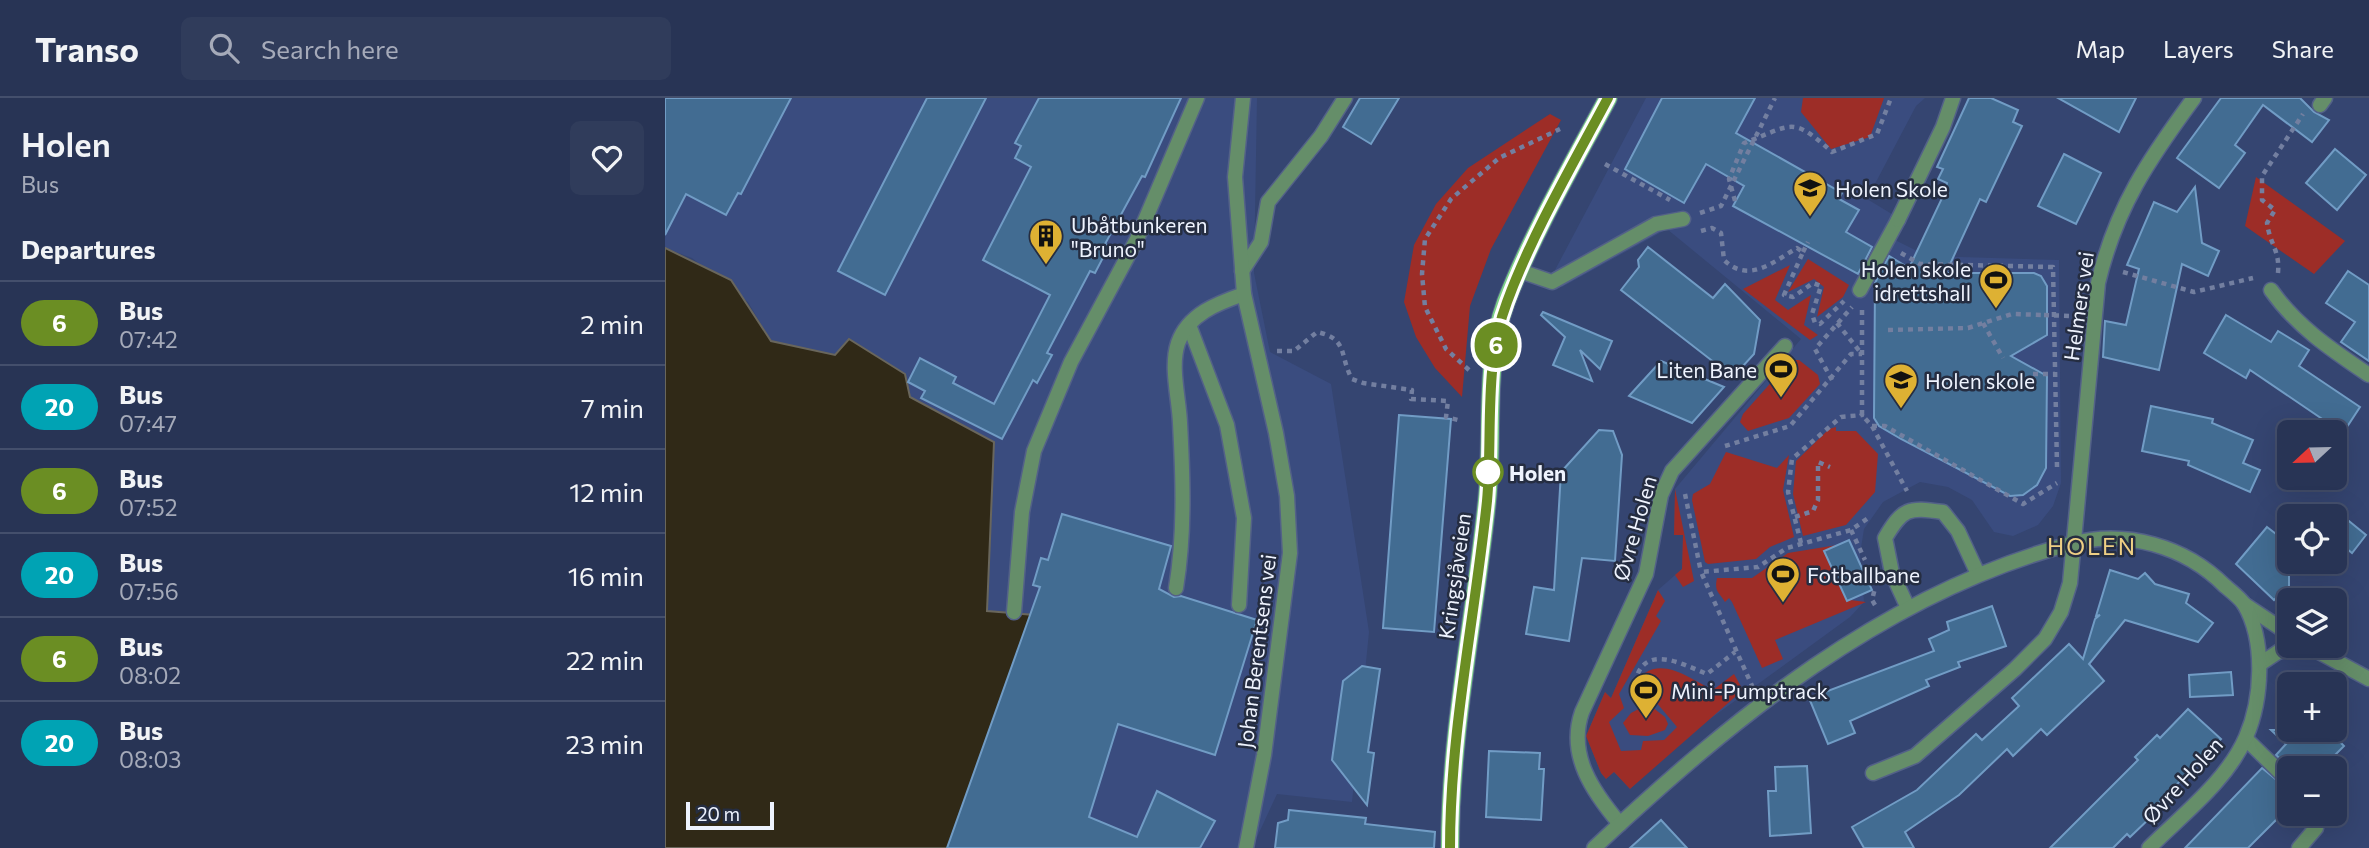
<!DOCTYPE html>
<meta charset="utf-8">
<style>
:root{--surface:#283455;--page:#303c5b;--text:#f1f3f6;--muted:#a5aab9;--line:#444f6c}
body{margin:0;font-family:Commissioner,sans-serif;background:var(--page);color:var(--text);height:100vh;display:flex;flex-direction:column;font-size:26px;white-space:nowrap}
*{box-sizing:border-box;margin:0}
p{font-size:23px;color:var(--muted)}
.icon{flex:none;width:38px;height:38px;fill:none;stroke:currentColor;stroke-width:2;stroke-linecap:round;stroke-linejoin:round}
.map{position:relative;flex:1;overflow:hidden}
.side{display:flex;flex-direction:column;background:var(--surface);width:665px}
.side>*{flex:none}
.badge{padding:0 14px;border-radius:23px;font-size:24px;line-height:46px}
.needle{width:46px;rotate:248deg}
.buttons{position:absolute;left:1612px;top:322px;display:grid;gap:14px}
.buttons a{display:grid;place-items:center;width:70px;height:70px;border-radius:10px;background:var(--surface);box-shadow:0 7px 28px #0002,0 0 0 2px var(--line);font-size:35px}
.scale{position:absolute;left:21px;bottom:18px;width:88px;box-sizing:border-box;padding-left:7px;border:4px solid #eef3fe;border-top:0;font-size:19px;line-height:24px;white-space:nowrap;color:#eef3fe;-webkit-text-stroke:5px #252d41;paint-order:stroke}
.map>.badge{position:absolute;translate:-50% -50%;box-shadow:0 0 0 4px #fff}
h2{padding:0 21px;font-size:26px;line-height:63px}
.round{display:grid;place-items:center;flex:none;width:74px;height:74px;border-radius:10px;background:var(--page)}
.summary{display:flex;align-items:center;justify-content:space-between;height:119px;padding:0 21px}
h1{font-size:33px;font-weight:600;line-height:52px}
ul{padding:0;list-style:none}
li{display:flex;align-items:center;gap:21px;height:84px;padding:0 21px;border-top:2px solid var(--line)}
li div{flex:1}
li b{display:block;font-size:26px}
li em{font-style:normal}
li .badge{min-width:77px;font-weight:700;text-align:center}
header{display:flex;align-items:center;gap:42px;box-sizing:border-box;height:98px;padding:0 35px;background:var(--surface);border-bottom:2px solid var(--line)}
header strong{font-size:33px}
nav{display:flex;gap:38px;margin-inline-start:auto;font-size:24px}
.search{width:490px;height:63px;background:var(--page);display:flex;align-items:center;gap:18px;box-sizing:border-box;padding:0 24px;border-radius:10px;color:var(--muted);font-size:26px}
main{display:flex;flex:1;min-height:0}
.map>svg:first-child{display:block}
.built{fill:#3a4c7f}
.green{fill:#9d2d27}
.water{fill:#302917;stroke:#69665c;stroke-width:2}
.building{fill:#426c92;stroke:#719cc5;stroke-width:2}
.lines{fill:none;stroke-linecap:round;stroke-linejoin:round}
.service-casing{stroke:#536188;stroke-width:17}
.minor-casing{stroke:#536188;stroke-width:17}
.tertiary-casing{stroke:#536188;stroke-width:17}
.primary-casing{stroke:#536188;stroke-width:20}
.path{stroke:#737fa0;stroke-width:4.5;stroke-dasharray:5 5;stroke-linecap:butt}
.service{stroke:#658e69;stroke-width:14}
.minor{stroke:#658e69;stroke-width:14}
.tertiary{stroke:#658e69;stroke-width:14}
.primary{stroke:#7bd187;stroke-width:18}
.path-bridge{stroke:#737fa0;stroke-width:4.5;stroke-dasharray:5 5;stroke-linecap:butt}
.line-casing{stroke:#fff;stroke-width:16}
.line{stroke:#6b8e23;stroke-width:10}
.stop-dot{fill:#fff;stroke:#6b8e23;stroke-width:3.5}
.labels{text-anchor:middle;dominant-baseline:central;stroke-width:5;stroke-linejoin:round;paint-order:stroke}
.poi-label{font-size:21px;fill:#eef3fe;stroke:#252d41;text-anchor:start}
.street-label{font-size:21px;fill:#eef3fe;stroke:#252d41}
.stop-label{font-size:21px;font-weight:bold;fill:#eef3fe;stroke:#252d41;text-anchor:start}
.neighbourhood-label{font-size:23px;letter-spacing:2px;fill:#eecf84;stroke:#252d41}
</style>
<header>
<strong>Transo</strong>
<div class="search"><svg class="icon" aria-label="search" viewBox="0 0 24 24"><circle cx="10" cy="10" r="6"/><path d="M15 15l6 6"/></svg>Search here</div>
<nav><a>Map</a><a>Layers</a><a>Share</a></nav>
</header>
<main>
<section class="side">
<div class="summary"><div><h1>Holen</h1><p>Bus</p></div><a class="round"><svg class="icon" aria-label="heart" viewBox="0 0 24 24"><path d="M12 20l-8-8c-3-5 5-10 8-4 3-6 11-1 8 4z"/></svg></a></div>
<h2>Departures</h2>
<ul>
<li><span class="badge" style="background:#6b8e23;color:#fff">6</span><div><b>Bus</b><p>07:42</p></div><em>2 min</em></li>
<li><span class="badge" style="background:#00a3b4;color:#fff">20</span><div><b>Bus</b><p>07:47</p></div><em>7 min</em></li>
<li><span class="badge" style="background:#6b8e23;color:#fff">6</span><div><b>Bus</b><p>07:52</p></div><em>12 min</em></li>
<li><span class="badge" style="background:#00a3b4;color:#fff">20</span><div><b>Bus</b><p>07:56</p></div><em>16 min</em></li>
<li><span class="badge" style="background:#6b8e23;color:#fff">6</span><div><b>Bus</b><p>08:02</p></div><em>22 min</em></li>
<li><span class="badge" style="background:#00a3b4;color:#fff">20</span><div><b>Bus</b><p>08:03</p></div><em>23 min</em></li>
</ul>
</section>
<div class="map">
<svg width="1704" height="750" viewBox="0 0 1704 750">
<rect width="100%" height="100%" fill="#354571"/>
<g class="built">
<polygon points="0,0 592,0 589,175 605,254 666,286 704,534 687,704 612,696 587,750 294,750 369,517 321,514 329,345 245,299 184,241 170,257 106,243 83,204 27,160 0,150"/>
<polygon points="981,0 1260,0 1251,8 1202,101 1240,124 1230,142 1262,158 1394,162 1396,385 1388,408 1373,427 1348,438 1329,434 1307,402 1283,389 1255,384 1218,404 1199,431 1195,456 1199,504 1185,519 1023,637 965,691 949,674 941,681 936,675 921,638 940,594 946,600 993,492 1017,471 1018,437 1009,437 1010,391 1136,241 1002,131 897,189 889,174"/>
</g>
<g class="green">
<polygon points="1138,0 1219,0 1205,39 1166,51 1136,14"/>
<polygon points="885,16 896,22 826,151 805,208 797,299 770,270 751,239 739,204 749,147 771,106 803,70"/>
<polygon points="1591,79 1680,143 1649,176 1580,128"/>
<polygon points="1143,161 1184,187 1178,199 1152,219 1159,189 1149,181 1123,194"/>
<polygon points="1125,167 1110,202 1123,212 1146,197 1139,227 1153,237 1145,242 1078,191"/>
<polygon points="1126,262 1134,262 1153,277 1155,286 1124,320 1083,333 1075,324 1078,316"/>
<polygon points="1171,329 1171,333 1191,333 1213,356 1210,394 1181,427 1138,438 1128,396 1131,363 1164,331"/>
<polygon points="1061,354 1112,370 1124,357 1118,392 1129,439 1105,449 1091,461 1043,466 1040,464 1027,402 1028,396 1045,386"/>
<polygon points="1010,391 1029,483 1018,489 1010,477 1017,471 1018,437 1009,437"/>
<path d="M 1172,447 L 1166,455 L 1185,502 L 1201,504 L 1110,542 L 1118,561 L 1097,570 L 1067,504 L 1064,500 L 1060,504 C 1054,494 1049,494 1052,480 L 1087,480 L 1123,455 Z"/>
<path d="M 993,492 L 1000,503 L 991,518 L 996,523 L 954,596 L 959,610 L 944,624 L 956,653 L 976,652 L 978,643 L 999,642 L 1012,629 L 980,591 L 980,575 C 1001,561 1027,582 1048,592 L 1069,576 L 1078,592 L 965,691 L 949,674 L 941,681 L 936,675 L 921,638 L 940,594 L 946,600 Z"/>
<polygon points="983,606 1000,619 1003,626 1000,632 983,638 965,637 958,625 966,615"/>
</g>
<polygon class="water" points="0,150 66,182 106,243 170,257 184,241 240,276 245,299 329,344 322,513 370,517 294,750 0,750"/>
<g class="building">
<polygon points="0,0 126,0 76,96 73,95 61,117 21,96 0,137"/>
<polygon points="262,0 321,0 220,197 173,173"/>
<polygon points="374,0 516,0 480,79 477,78 440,146 444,148 430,175 425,173 382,255 387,257 372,285 368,282 337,341 256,300 260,293 243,284 255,260 291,279 288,285 329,306 385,197 318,162 366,69 350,60 356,48 350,45"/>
<polygon points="695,0 734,0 706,46 678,29"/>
<polygon points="997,0 1090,0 1071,35 1177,95 1174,101 1194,112 1181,134 1207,149 1193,176 1068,108 1079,88 1041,66 1019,105 960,71"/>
<polygon points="1304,0 1326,0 1353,12 1348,24 1357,28 1321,104 1315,101 1281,175 1369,175 1376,178 1382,188 1382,237 1346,258 1382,278 1381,370 1372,387 1358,397 1345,398 1236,341 1214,328 1209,320 1210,185 1224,158 1244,170 1279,96 1282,85 1273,81 1278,71 1272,69"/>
<polygon points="1393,0 1471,0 1454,34"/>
<polygon points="1556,0 1635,0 1649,14 1664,22 1647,44 1598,7 1570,47 1580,55 1554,90 1512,60"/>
<polygon points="1670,51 1701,77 1672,112 1641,85"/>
<polygon points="1399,56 1436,75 1411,126 1373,108"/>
<polygon points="1530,89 1537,145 1554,153 1543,178 1517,166 1494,272 1438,259 1440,223 1461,227 1474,171 1462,167 1489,104 1512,114"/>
<polygon points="983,149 1048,200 1060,186 1095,222 1089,256 1068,279 956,192 974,169 973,162"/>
<polygon points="1683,173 1704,187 1704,263 1676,244 1690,224 1661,205"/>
<polygon points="878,214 947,243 935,271 915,252 927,283 888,267 900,239 876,217"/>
<polygon points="1561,217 1606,244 1613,233 1644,252 1634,268 1695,309 1678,335 1585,272 1581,280 1539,255"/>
<polygon points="996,263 1059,289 1027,325 964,298"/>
<polygon points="1486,308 1548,321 1547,325 1588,342 1578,365 1595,372 1585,394 1523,367 1524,363 1477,353"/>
<polygon points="734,317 786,321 769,534 718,530"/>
<polygon points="934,332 948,333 957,357 950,463 917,460 904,543 861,536 869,489 889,492 896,374"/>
<polygon points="397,416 506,448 494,491 509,499 516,498 592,522 550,657 453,626 424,719 472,739 492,693 550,723 535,750 282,750 375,489 368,487 376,460 383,462"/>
<polygon points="1679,419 1701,437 1687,455 1682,451 1670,468 1670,431"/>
<polygon points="1602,429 1624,446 1624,510 1611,500 1609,502 1571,466"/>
<polygon points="1184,442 1207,492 1182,503 1159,453"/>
<polygon points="1445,472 1473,481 1480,475 1490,486 1524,496 1521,505 1548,525 1533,544 1460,522 1424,566 1439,583 1382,637 1376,631 1348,658 1342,651 1294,697 1240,734 1249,750 1199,750 1187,729 1252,692 1311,636 1317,642 1354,608 1347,600 1404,546 1418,561 1430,521 1435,517 1431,518"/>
<polygon points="1327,508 1341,548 1293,564 1295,569 1261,582 1264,588 1185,623 1190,635 1163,646 1144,600 1269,553 1264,541 1284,532 1282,524"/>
<polygon points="697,568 715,571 703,654 709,655 702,707 667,662 678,583"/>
<polygon points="1566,574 1568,597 1525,599 1524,577"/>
<polygon points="1523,611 1556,641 1484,715 1487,718 1465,739 1462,736 1448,750 1385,750 1473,662 1470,659 1492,637 1495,640"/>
<polygon points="1606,632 1663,632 1679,648 1657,670 1625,670 1611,657 1621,646"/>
<polygon points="824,653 875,655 874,671 879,671 876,722 821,719"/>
<polygon points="1142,668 1146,735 1105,738 1103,693 1111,693 1110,669"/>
<polygon points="1597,670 1624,692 1624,709 1583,750 1520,750"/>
<polygon points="624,712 701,720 700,726 770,734 769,750 610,750 613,725 623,722"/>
<polygon points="996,722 1022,750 965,750"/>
</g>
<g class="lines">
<g class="service-casing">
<g id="service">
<polyline points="577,173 596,144 603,104 656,38 680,0"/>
<polyline points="855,173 887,184 991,126 1018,121"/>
<polyline points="1195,192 1233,122"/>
<path d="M 1606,192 C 1632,229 1667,252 1704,277"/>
<polyline points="524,227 562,327 579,420 574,507"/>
<path d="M 511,490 C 520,435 518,380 515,325 C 514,300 505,269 513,245 C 523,216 553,205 579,196"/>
<path d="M 1243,510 L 1227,475 L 1220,440 C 1238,410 1243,409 1278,414 L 1293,433 L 1313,476"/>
<polyline points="349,514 357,414 369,353 406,264 472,141 532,0"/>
</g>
</g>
<g class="minor-casing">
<g id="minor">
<polyline points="1655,7 1660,0"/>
<polyline points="1233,122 1278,29 1288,0"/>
<polyline points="1579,506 1624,536"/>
<polyline points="1643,548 1704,581"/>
<polyline points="1595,566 1613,554 1633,548"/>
<polyline points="1581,641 1624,683"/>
<path d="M 1208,675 L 1250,658 L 1350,571 L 1380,541 L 1396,514 L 1405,485 L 1433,185 C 1451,109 1484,61 1529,0"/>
<path d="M 955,726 C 928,694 902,657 917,614 L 981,476 L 996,397 L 1007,373 L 1120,248"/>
<path d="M 929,750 C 1067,621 1219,495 1405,446 C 1461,431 1520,448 1560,488 C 1566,493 1575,500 1579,506 C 1601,543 1597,602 1581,639 C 1562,683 1517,717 1484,750"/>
<polyline points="1634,750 1651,730 1653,716"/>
</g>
</g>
<g class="tertiary-casing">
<polyline id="tertiary" points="578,0 570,79 579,196 611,335 622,398 625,455 599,657 581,750"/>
</g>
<g class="primary-casing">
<path id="primary" d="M 785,750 C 785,633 810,519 822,403 C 829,338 818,266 841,204 C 867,136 909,64 943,0"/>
</g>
<g class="path">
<polyline points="940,66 1005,102"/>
<polyline points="1035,115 1056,108 1110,0"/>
<path d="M 1036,133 L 1047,130 L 1056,135 L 1059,162 C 1084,186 1108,164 1132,150 L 1138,154 L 1119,197 L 1128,199 L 1148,185 L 1156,188 L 1147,216 L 1150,225 L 1155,226 L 1179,203"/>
<polyline points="1138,154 1143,144"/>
<polyline points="1236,155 1255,166 1388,169 1392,369"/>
<polyline points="1458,174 1529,194 1588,180"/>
<path d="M 1613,175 C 1615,152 1605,147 1602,125 L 1610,112 L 1597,102 L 1597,78 L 1638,16"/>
<polyline points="1197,212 1197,317 1207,328 1242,393"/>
<polyline points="1172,225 1196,255"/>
<polyline points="1318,225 1338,260"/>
<polyline points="1223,232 1303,230 1347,216 1379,217"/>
<path d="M 612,253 L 629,253 L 652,234 C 684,241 674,258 687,281 L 698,285 L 747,292 L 746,301 L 783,303 L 781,319 L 793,322"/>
<polyline points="804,272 781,251 760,209 757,176 760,141 786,101 834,60 895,31"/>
<polyline points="1368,276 1390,276"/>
<polyline points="1167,282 1150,251 1187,209"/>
<polyline points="1207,328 1220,328 1358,406 1392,385"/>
<polyline points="1060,348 1125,328 1186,256 1197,256"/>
<polyline points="1020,396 1036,474"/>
<polyline points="1130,419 1148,413 1153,402 1153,364 1165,369"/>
<polyline points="1186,432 1200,462"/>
<polyline points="1136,445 1123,394 1127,361 1176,319 1197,317 1196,315"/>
<polyline points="1210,507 1207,502 1210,490"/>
<path d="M 970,585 C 978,544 1017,566 1042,576 L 1070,554"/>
<polyline points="1088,590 1036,474 1093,469 1122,450 1186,432 1206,418"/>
</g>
<use href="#service" class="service"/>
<use href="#minor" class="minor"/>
<use href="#tertiary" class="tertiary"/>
<use href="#primary" class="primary"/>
<g class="path-bridge">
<path d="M 1070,103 L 1064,81 L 1079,45 C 1128,27 1126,17 1167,54 L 1212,36 L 1226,0"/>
<polyline points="1379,217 1405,218"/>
</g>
</g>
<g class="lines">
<g class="line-casing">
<path id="line" d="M 785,750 C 785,633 810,519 822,403 C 828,338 818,266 842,204 C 867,136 909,64 943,0"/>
</g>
<use href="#line" class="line"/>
</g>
<defs>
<g id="school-pin" transform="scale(1.75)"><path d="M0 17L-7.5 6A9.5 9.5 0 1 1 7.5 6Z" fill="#deb133" stroke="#252d41"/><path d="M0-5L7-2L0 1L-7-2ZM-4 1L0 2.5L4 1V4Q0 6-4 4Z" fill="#111"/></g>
<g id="building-pin" transform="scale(1.75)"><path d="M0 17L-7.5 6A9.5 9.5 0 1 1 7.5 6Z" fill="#deb133" stroke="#252d41"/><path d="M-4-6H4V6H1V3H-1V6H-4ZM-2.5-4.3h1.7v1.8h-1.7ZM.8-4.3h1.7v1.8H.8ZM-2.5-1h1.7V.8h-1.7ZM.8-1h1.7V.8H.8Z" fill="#111"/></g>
<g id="stadium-pin" transform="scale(1.75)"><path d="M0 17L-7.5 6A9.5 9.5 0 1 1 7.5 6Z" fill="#deb133" stroke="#252d41"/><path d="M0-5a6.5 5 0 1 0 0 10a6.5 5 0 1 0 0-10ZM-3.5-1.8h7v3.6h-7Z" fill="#111"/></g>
</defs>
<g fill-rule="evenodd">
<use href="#school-pin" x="1145" y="90"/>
<use href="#building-pin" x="381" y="138"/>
<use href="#stadium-pin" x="1331" y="182"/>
<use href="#stadium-pin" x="1116" y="271"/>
<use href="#school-pin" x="1236" y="282"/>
<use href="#stadium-pin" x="1118" y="476"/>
<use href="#stadium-pin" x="981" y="592"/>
</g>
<circle class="stop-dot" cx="823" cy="374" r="14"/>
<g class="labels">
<g class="poi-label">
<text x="1170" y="90">Holen Skole</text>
<text x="406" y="126">Ubåtbunkeren<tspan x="406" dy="24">"Bruno"</tspan></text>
<text x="1306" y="170" text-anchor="end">Holen skole<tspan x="1306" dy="24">idrettshall</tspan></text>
<text x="1092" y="271" text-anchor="end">Liten Bane</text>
<text x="1260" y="282">Holen skole</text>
<text x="1142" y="476">Fotballbane</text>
<text x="1006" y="592">Mini-Pumptrack</text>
</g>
<g class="street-label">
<text transform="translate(1413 208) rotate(-82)">Helmers vei</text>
<text transform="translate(969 430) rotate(-74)">Øvre Holen</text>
<text transform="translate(789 478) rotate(-82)">Kringsjåveien</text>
<text transform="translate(591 553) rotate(-83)">Johan Berentsens vei</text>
<text transform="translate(1517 682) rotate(-48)">Øvre Holen</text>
</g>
<g class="stop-label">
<text x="844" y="374">Holen</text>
</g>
<g class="neighbourhood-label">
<text x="1427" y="448">HOLEN</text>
</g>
</g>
</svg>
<div class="buttons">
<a><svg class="needle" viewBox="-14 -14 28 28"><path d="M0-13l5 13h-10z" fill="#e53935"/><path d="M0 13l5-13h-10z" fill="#a5aab9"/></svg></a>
<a><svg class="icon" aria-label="locate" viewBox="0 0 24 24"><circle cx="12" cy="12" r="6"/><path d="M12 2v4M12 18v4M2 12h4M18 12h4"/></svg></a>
<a><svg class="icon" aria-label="layers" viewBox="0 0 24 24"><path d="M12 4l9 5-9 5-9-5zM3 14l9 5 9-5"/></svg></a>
<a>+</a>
<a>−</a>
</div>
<div class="scale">20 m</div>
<b class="badge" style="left:831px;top:247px;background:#6b8e23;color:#fff">6</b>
</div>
</main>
